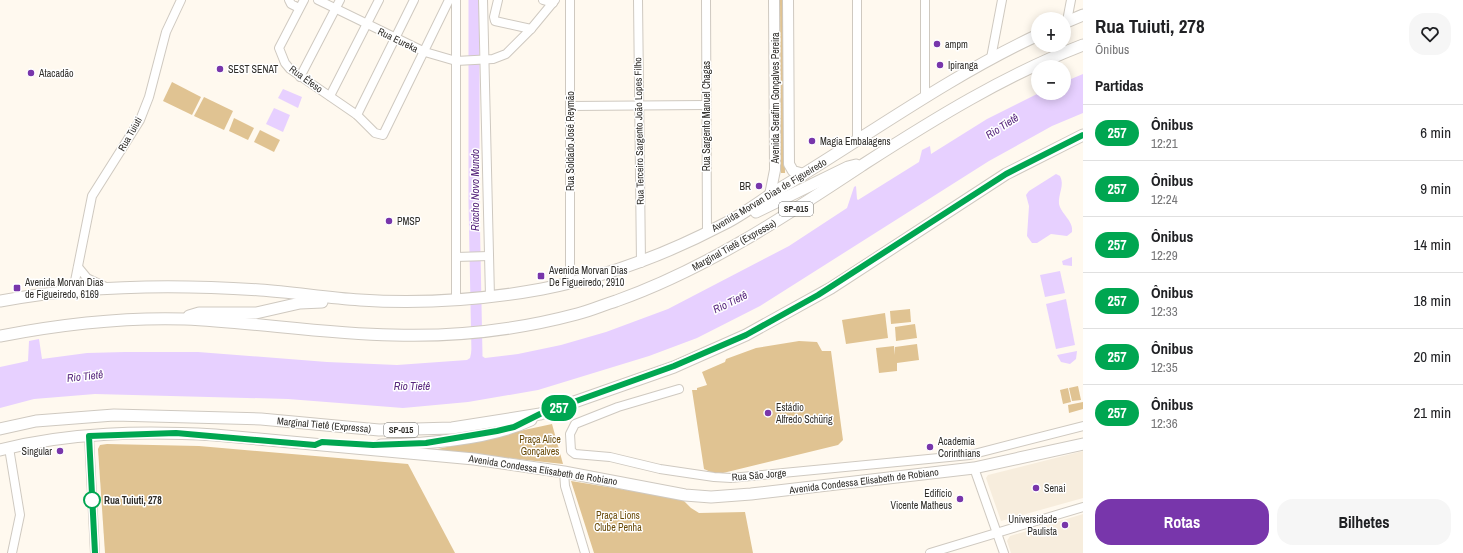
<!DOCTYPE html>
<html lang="pt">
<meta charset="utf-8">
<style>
:root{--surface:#fff;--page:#f6f6f6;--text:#202124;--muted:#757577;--line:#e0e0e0;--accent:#7836ab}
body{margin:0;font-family:"Archivo Narrow",sans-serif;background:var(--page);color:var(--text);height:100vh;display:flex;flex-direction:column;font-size:15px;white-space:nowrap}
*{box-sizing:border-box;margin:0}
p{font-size:13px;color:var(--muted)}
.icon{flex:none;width:22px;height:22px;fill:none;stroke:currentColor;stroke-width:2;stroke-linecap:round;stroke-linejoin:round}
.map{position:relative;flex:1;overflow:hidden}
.details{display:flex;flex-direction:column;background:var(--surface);width:380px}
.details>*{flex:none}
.badge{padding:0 8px;border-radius:13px;font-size:14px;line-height:26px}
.controls{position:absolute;left:1031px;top:12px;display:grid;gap:8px}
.controls a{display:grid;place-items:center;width:40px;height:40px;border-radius:50%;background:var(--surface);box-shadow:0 2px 10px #0003;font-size:20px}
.map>.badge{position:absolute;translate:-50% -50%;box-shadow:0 0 0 2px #fff}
h2{padding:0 12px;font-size:15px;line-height:36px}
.round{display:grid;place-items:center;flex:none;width:42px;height:42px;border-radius:16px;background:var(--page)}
.headline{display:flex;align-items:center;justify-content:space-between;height:68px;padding:0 12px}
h1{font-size:19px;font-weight:700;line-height:30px}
.primary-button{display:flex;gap:8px;margin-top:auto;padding:8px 12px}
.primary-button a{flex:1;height:46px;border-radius:16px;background:var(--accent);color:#fff;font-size:16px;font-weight:700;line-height:46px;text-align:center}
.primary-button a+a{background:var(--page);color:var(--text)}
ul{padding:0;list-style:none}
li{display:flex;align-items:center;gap:12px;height:56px;padding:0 12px;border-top:1px solid var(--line)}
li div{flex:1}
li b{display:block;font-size:15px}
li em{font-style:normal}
li .badge{min-width:44px;font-weight:700;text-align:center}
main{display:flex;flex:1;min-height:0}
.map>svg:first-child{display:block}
.built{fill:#f7eddd}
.green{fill:#e0c392}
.water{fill:#e7d0ff}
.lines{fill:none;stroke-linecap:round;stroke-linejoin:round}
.river{stroke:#e7d0ff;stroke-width:11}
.minor-casing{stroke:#cfc9c0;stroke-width:10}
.major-casing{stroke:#cfc9c0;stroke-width:12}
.highway-casing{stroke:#cfc9c0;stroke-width:13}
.minor{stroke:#fff;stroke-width:8}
.major{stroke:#fff;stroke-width:10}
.highway{stroke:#fff;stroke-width:11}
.line-casing{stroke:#fff;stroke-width:9}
.line{stroke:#00a651;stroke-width:6}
.poi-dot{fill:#7836ab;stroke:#fff;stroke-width:1.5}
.stop-dot{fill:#fff;stroke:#00a651;stroke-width:2}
.labels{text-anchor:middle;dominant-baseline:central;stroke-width:3;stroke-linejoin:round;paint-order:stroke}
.shield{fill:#fff;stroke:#6d6c69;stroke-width:1}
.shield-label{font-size:9px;font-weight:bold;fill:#2f2d29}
.street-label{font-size:10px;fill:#2f2d29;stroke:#fff}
.poi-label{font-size:10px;fill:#2f2d29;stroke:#fff;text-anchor:start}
.park-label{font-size:10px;fill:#694a08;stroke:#fff}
.stop-label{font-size:10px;font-weight:bold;fill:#2f2d29;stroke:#fff;text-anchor:start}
.water-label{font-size:11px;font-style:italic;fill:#57267d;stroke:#fff}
</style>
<main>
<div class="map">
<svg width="1083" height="553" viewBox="0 0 1083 553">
<rect width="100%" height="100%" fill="#fff9ef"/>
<g class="built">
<polygon points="1083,451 1083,498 1001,521 986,478 988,475"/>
<polygon points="1083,514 1083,553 1011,553 1007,541 1010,536"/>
</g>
<g class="green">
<polygon points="780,0 783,0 785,173 781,173"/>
<polygon points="172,82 201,97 192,115 163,101"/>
<polygon points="204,97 233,111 224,130 194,116"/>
<polygon points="234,118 254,128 248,140 229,131"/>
<polygon points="260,130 280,140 274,152 254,142"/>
<polygon points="910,309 911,322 891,324 890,311"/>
<polygon points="885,313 888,338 846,344 842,320"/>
<polygon points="915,324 917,338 896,341 895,327"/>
<polygon points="799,341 817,342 822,351 831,351 843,440 838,445 723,473 713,473 704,469 692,390 697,390 697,388 707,385 702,372 725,362 726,359 756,348"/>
<polygon points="917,344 919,360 897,363 897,371 879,373 876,348 894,346 895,355 895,347"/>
<polygon points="1078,386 1081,400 1072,401 1069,388"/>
<polygon points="1068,388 1071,402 1063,404 1060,390"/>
<polygon points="1083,402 1083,409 1069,413 1068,405"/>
<polygon points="552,424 563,464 433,450"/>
<polygon points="107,444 199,446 408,464 455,553 105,553 98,449 100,445"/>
<polygon points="571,481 682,499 691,508 699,513 745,512 753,553 594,553"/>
</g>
<g class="water">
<polygon points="1083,74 1083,113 1052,126 989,161 760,306 697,338 649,356 538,390 468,402 403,408 288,399 95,394 34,399 0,408 0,367 28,361 29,341 39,339 42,359 87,353 125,352 198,352 327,362 397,365 467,360 470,358 474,340 481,340 482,356 485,358 518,354 561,345 606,332 668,309 789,246 847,208 854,187 856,186 857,199 858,200 919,162 922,150 930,146 931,154 987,119 1039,93 1064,93 1064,82"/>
<polygon points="283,89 302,97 298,108 278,98"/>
<polygon points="274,108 290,115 283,132 266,124"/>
<path d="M 1056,174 L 1060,176 C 1065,185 1058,194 1059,204 C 1061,214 1074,221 1072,232 L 1067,236 L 1051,234 L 1037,243 L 1032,243 L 1027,236 L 1029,206 L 1026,195 L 1029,191 Z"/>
<polygon points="1072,257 1072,266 1063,265 1062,261"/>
<polygon points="1060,271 1065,293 1045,297 1040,275"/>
<polygon points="1066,299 1075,345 1056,349 1046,304"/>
<polygon points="1077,351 1076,359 1070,364 1061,362 1057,355"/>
</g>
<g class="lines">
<polyline class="river" points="474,0 474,202 477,355"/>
<g class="minor-casing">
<g id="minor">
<polyline points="289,0 291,4 299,8"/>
<polyline points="304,0 279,48 285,63 290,69 357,115 375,133 383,135 449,0"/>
<polyline points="318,0 425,52 456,61 493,59 506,54 531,29 555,0"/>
<polyline points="483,0 490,297"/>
<polyline points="498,0 494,17 495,21 531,29"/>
<polyline points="543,0 553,3"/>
<polyline points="638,0 641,263"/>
<polyline points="706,0 707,233"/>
<polyline points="1067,21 1071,0"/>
<polyline points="991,58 1002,0"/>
<polyline points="300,77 340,0"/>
<polyline points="330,96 379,0"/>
<polyline points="925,97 925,0"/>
<polyline points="570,106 706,105"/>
<polyline points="357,115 414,0"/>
<polyline points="857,141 857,0"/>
<polyline points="456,257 489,256"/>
<polyline points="78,267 87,278 106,287"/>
<polyline points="570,283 570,0"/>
<polyline points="62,291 70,287 75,281 92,196 140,120 149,97 166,32 181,0"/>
<polyline points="456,301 456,0"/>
<polyline points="679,389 618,407 575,424 570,434 571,451 575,454 610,457 660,469 714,477 731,478 970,455 1083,426"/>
<polyline points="89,436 95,553"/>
<polyline points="9,448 20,515 12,553"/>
<polyline points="974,468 1004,553"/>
<polyline points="564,472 565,486 585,553"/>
<polyline points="930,553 1083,507"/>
</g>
</g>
<g class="major-casing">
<g id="major">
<polyline points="788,0 789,164 793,171 804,174"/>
<polyline points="770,195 775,170 774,0"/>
</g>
</g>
<g class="highway-casing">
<g id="highway">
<polyline points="1064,23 1083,15"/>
<polyline points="756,212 848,167 856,165"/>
<path d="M 0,301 C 85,285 174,284 260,290 C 293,292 326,298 360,300 C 421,304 482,300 542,289 C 606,277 667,254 724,224 C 742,215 759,202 776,191 C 863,139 946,78 1038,35"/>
<polyline points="189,316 199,313 256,313 300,303 322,302"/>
<path d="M 0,336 C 62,324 121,317 185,319 C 254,322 323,334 393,335 C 455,337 517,330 577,314 C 590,311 603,305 616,301 C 706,269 784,217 864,164 C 934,119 1005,75 1083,45"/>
<polyline points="0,429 36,421 114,415 261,419 379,430 452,428 540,414 674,367 746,335 831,288 1006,174 1083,135"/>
<path d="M 381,445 C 425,444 491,439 531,420"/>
<path d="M 0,450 C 70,432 143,431 215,435 L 474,459 L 564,472 L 685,495 L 711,497 L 751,494 L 974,468 L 1083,444"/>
</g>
</g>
<use href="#minor" class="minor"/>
<use href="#major" class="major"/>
<use href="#highway" class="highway"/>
</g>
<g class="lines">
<g class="line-casing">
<polyline id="line" points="95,553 89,436 176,433 315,445 322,442 373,445 426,443 497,431 514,427 540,414 674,366 746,335 818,295 1006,174 1083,135"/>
</g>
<use href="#line" class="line"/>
</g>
<g class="poi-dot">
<circle cx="937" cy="44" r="4"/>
<circle cx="940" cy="65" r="4"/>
<circle cx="220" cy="69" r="4"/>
<circle cx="31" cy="73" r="4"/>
<circle cx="812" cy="141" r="4"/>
<circle cx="759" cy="186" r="4"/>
<circle cx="389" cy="221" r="4"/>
<rect x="537" y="272" width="8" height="8" rx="2"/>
<rect x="13" y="284" width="8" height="8" rx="2"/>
<circle cx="768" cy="413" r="4"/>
<circle cx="930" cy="447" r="4"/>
<circle cx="60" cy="451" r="4"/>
<circle cx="1036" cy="488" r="4"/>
<circle cx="960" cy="499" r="4"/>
<circle cx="1065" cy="525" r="4"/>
</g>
<circle class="stop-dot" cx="92" cy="500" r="8"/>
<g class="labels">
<g class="shield">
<rect x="779" y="202" width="34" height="14" rx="3"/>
<rect x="384" y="423" width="34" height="14" rx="3"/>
</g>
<g class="shield-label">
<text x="796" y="209">SP-015</text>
<text x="401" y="430">SP-015</text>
</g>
<g class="street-label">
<text transform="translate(398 40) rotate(26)">Rua Eureka</text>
<text transform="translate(306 79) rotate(36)">Rua Éfeso</text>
<text transform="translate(775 98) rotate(-90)">Avenida Serafim Gonçalves Pereira</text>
<text transform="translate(706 116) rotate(-90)">Rua Sargento Manuel Chagas</text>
<text transform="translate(639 131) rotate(-91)">Rua Terceiro Sargento João Lopes Filho</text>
<text transform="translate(130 134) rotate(-60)">Rua Tuiuti</text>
<text transform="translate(570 141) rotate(-90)">Rua Soldado José Reymão</text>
<text transform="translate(769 195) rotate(-31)">Avenida Morvan Dias de Figueiredo</text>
<text transform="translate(734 245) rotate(-29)">Marginal Tietê (Expressa)</text>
<text transform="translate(324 425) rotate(5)">Marginal Tietê (Expressa)</text>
<text transform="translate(543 470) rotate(9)">Avenida Condessa Elisabeth de Robiano</text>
<text transform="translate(759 475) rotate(-5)">Rua São Jorge</text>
<text transform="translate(864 481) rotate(-7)">Avenida Condessa Elisabeth de Robiano</text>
</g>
<g class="poi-label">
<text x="945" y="44">ampm</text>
<text x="948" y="65">Ipiranga</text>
<text x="228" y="69">SEST SENAT</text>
<text x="39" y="73">Atacadão</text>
<text x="820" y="141">Magia Embalagens</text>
<text x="751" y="186" text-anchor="end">BR</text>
<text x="397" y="221">PMSP</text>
<text x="549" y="270">Avenida Morvan Dias<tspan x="549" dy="12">De Figueiredo, 2910</tspan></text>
<text x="25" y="282">Avenida Morvan Dias<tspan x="25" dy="12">de Figueiredo, 6169</tspan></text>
<text x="776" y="407">Estádio<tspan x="776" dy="12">Alfredo Schürig</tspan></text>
<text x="938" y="441">Academia<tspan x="938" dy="12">Corinthians</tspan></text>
<text x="52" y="451" text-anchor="end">Singular</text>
<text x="1044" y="488">Senai</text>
<text x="952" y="493" text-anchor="end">Edifício<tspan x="952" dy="12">Vicente Matheus</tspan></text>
<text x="1057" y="519" text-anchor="end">Universidade<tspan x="1057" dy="12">Paulista</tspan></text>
</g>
<g class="park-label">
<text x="540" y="439">Praça Alice<tspan x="540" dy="12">Gonçalves</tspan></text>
<text x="618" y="515">Praça Lions<tspan x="618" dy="12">Clube Penha</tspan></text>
</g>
<g class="stop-label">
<text x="104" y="500">Rua Tuiuti, 278</text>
</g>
<g class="water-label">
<text transform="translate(1002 126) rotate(-33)">Rio Tietê</text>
<text transform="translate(475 190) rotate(-90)">Riacho Novo Mundo</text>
<text transform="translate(730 302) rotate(-26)">Rio Tietê</text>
<text transform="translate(85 376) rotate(-6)">Rio Tietê</text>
<text x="412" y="386">Rio Tietê</text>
</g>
</g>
</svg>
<div class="controls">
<a>+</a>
<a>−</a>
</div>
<b class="badge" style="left:559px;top:408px;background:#00a651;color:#fff">257</b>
</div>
<section class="details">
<div class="headline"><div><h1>Rua Tuiuti, 278</h1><p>Ônibus</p></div><a class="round"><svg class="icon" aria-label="heart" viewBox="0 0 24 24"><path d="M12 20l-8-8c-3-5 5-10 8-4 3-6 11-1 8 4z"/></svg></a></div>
<h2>Partidas</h2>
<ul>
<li><span class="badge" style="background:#00a651;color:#fff">257</span><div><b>Ônibus</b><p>12:21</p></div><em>6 min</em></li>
<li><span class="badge" style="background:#00a651;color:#fff">257</span><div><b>Ônibus</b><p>12:24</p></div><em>9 min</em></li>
<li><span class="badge" style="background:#00a651;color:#fff">257</span><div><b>Ônibus</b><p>12:29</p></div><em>14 min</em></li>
<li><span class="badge" style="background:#00a651;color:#fff">257</span><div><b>Ônibus</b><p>12:33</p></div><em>18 min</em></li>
<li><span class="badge" style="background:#00a651;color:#fff">257</span><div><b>Ônibus</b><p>12:35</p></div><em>20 min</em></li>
<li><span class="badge" style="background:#00a651;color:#fff">257</span><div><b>Ônibus</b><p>12:36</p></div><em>21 min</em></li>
</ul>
<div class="primary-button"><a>Rotas</a><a>Bilhetes</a></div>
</section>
</main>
